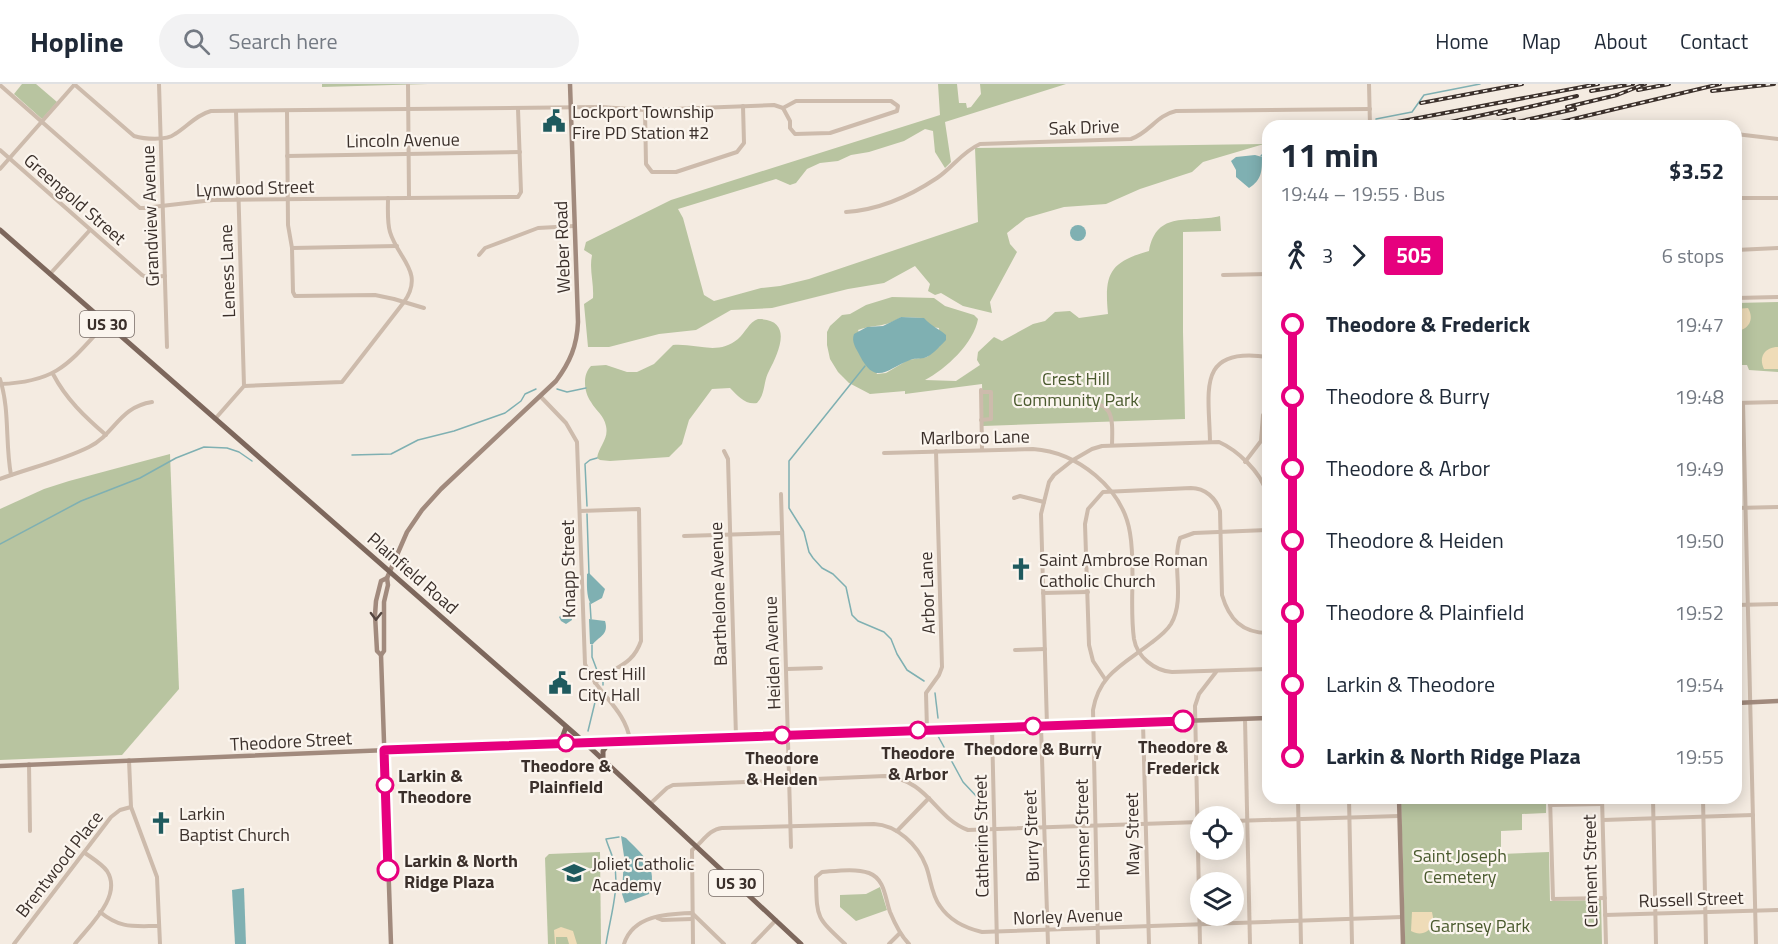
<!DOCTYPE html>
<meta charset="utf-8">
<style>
:root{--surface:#fff;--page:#f2f2f3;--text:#1f2937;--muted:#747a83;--line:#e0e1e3}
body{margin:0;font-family:"Titillium Web",sans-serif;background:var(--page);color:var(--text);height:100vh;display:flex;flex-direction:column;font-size:22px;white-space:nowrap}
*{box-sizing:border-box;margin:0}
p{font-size:20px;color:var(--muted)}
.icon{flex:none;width:33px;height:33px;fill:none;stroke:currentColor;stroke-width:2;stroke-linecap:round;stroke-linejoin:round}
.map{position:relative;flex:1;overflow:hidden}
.side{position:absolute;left:1262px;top:36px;width:480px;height:684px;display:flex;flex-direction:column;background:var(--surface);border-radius:18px;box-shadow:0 3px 15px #0003}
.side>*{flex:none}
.badge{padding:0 12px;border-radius:4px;font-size:21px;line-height:39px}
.fabs{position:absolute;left:1190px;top:722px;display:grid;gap:12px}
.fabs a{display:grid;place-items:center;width:54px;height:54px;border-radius:50%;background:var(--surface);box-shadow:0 3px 15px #0003;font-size:30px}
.map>.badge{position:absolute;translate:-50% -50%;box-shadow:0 0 0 3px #fff}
.legs{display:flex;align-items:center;gap:9px;height:66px;padding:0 18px;font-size:20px}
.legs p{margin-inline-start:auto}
.overview{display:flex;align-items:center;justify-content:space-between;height:102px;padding:0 18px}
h1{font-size:33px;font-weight:700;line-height:45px}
ul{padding:0 18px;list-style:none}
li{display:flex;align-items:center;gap:21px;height:72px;font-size:22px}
li i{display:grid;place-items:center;width:9px;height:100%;margin:0 8px;background:currentColor}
li i::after{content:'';width:15px;height:15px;margin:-8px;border:4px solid;border-radius:50%;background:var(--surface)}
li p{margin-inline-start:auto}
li:first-child i{background:linear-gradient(#0000 50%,currentColor 0)}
li:last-child i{background:linear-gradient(currentColor 50%,#0000 0)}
header{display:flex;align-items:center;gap:36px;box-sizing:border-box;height:84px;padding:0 30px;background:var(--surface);border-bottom:2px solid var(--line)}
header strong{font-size:28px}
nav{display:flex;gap:33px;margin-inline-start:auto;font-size:21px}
.search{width:420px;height:54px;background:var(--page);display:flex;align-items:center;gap:15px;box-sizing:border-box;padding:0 21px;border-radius:33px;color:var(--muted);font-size:22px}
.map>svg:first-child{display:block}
.green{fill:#b8c4a0;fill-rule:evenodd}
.sand{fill:#efdcb8}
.water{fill:#7fb0b2}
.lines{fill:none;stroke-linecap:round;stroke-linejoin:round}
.stream{stroke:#7fb0b2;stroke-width:1.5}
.street{stroke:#cdbbac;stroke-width:4}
.secondary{stroke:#a18a7d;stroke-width:4.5}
.primary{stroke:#7d675c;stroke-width:5}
.rail-casing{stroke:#3b302b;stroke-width:4}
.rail{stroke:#fbf5ee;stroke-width:1.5;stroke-dasharray:4.5;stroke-linecap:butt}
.oneway{stroke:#544640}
.line-1-casing{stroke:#fff;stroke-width:14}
.line-1{stroke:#e6007e;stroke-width:9}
.stop-1-dot{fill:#fff;stroke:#e6007e;stroke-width:3}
.labels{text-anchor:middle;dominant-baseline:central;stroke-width:4.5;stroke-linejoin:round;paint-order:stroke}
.shield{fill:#fbf5ee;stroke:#756b66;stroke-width:1.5}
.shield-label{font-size:16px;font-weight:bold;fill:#3b302b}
.poi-label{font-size:18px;fill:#3b302b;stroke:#fbf5ee;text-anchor:start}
.street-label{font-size:18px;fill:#3b302b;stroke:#fbf5ee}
.park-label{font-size:18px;fill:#4a5a2e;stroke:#fbf5ee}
.stop-label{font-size:18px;font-weight:bold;fill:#3b302b;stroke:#fbf5ee}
</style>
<header>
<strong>Hopline</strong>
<div class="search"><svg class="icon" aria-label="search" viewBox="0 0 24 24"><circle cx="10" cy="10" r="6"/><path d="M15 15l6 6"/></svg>Search here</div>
<nav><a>Home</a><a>Map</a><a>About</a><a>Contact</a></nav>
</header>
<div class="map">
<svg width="1778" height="860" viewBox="0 0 1778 860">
<rect width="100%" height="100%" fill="#f4ebe1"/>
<g class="green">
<polygon points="22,0 36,0 57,18 42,35 14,10"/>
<polygon points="322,0 428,0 322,3"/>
<path d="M 938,0 L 957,0 L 959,19 L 966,19 L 967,24 L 971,23 L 981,10 L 980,0 L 1066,0 L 945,38 L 951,78 L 945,84 L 935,68 L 933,47 L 925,45 L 904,57 L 869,68 L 851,71 L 838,77 L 820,79 L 807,85 L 796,99 L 790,101 L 776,95 L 678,125 L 683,134 L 704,211 L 714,217 L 761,204 L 780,202 L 809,195 L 978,138 L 975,64 L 1264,60 L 1203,78 L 1192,88 L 1140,105 L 1106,120 L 1064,123 L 1026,134 L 1007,149 L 1010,160 L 1017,168 L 990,218 L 992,229 L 963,222 L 941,209 L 935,211 L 928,207 L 930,200 L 915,182 L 884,199 L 848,205 L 772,224 L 731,226 L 696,246 L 659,250 L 609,263 L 588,263 L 584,220 L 593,214 C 594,198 589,186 592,171 L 584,166 L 586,158 L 671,116 L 940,31 Z"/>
<path d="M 1220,132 L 1221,147 L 1183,148 L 1183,248 L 1185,335 L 983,342 L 982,300 L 905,310 L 905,307 L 870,310 L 849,299 L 838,288 L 830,275 L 827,261 L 827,248 L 830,242 L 842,231 L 850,230 L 866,221 L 892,213 L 934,214 L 945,222 L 974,231 L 978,235 C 974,259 946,285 925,296 L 956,297 L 980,281 L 977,276 L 978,268 L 994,253 L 1002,257 L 1033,240 L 1045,237 L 1055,228 L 1070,227 L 1079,234 L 1108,230 C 1104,189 1110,178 1149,167 C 1157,125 1189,140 1220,132 ZM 901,233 L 923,234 L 931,243 L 939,244 L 940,262 L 927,273 L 908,276 L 886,289 L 877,290 L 858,246 C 874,240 885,244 901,233 Z"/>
<polygon points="1778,218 1778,288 1749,286 1747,281 1736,281 1736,219"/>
<path d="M 758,235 C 794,235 779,268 769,287 C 763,298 766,309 757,319 C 745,321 738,312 730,304 L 712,305 L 689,336 L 682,360 L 669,373 L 610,377 L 600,376 L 597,374 C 599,362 609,355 606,342 C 604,331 596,327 591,318 C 584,308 582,291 591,282 L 606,281 L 627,288 L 637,288 L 654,280 L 673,261 C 696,259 718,272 738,255 C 745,249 749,238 758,235 Z"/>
<polygon points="170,370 179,605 122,671 0,676 0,425 44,405 69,397"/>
<polygon points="1401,714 1546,714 1546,729 1522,730 1522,746 1501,747 1501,770 1549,768 1550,817 1601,816 1602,860 1405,860"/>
<polygon points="600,768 601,860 548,860 545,774 549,770"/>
<polygon points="880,803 887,826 856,837 840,823 840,811 866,810"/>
</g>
<g class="sand">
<path d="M 1748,224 C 1755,236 1748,246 1736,247 L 1736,225 Z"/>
<path d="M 1778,263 L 1778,285 L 1764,285 C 1758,273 1765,263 1778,263 Z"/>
<path d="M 1412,828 L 1432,828 L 1434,839 C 1429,849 1420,852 1411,847 Z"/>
<polygon points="561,843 573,847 577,860 569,860 567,853 556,853 556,860 555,860 554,846"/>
</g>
<g class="water">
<path d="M 1255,71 L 1262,73 C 1262,87 1262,96 1249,104 L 1236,93 L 1236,86 L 1231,77 L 1236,73 Z"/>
<circle cx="1078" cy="149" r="8"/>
<path d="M 901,233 L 924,234 C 931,242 938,244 946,251 L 946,256 C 939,263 933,271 924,274 C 919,275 914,274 910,276 C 888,284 876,303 860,272 C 856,264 851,258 854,250 L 867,243 L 883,242 Z"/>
<path d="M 589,489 L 605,505 L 602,514 L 591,520 C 586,513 587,499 587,490 Z"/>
<polygon points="570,524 572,536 566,540 561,537 559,533"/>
<path d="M 589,535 L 605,537 C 609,550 600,552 593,560 L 590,560 Z"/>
<path d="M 621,752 L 626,754 C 643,771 659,783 649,810 L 625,819 L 622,810 L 624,772 Z"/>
<polygon points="244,804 246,860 235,860 232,806"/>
</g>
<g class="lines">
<g class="stream">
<polyline points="1376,35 1412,28 1424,11 1480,0"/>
<polyline points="1351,42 1364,37"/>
<polyline points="1261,72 1268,65"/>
<polyline points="865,282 789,377 789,424 804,448 809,468 813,474 822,484 833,490 846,503 852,531 858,537 884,548 891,555 897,570 907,586 924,597"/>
<polyline points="557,305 567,308 586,304"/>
<polyline points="352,371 391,370 418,356 454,347 505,329 521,317 525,310 536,305"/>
<polyline points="587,422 585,380 590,376 597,374"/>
<polyline points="587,430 589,490"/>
<polyline points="0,460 81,417 140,394 176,374 204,363 227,364 239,368 252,377"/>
<polyline points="590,519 591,535"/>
<polyline points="592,561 592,573 598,589"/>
<polyline points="603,595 603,601"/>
<polyline points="935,609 938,634"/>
<polyline points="588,647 597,610"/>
<polyline points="938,652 963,698 978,714"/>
<path d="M 606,860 C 610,834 620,804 614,778 C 612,770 608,762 606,755 L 619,753"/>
</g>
<g class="street">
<path d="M 74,0 L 134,52 C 144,55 166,57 175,50 C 188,42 196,31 211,27 L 601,23 L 645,26 L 774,21 L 783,24"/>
<polyline points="159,0 167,263"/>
<polyline points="408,0 409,114"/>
<polyline points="1369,0 1370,42"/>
<polyline points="0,1 140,124 144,124 213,116 518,113 521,108 518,25"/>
<polygon points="796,17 891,17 898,22 897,27 830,49 795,50 790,44 790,37 783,24"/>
<polyline points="645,26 646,80 652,88 676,88 737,68 744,59 743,22"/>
<polyline points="287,27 288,141 292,164 293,208 295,212 375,211 394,215 424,224"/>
<polyline points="1736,50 1778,55"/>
<polyline points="0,66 142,191 146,193 165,192"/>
<polyline points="287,72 520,68"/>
<polyline points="0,85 75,0"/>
<polyline points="1736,114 1778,114"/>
<path d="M 846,128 C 878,126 910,112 937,94 C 952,84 962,68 980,60 L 1131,55 C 1149,49 1157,31 1176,27 L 1370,25"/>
<polyline points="292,164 397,162"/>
<polyline points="1736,166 1778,164"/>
<polyline points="479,171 485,164 538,144 574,142"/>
<polyline points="50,190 90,146"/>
<polyline points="1223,191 1268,190"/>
<polyline points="1736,214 1778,213"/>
<path d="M 53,290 C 66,315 85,333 106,351"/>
<path d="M 0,295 C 10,326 5,359 11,391"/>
<path d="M 0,300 C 58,298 69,279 106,239"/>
<path d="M 244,302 L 342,298 L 404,218 C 425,188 398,175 390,148 C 387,138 388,125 388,114"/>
<polyline points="981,306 982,366"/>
<polyline points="981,308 991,308 991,335 981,336"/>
<path d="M 541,313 L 566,339 L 577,358 L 585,580 C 596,609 625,624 630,656"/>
<polyline points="1736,319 1778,318"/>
<polyline points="1743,319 1756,860"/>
<path d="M 1078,320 C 1113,315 1113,331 1112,361"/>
<polyline points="215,335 244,302 236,27"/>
<path d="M 1210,357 C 1209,307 1196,262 1268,273"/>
<polyline points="724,367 728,375 736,653"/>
<path d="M 884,369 L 1033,365 C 1077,368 1123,404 1130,449 C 1136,484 1129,520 1134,555 C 1137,573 1155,587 1172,588 L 1268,585"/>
<polyline points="1245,378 1261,357 1263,331"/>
<path d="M 0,395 C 29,384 61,377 89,363 C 115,350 119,323 152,318"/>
<polyline points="781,410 791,763"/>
<polyline points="1014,414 1020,412 1044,418"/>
<polyline points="1736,424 1778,423"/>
<path d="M 580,427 L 639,425 L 641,557 C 632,583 614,582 595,599"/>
<polyline points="684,452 782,449"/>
<polyline points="1043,509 1088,508"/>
<polyline points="1736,521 1778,520"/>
<polyline points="1015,566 1045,565"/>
<polyline points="787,585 821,584"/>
<polyline points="1263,585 1268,577"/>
<path d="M 1105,595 L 1093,577 L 1089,561 L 1085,440 L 1088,425 L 1103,408 L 1191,404 C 1205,404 1216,414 1220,427 L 1222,511 C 1229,535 1242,549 1268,549"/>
<polyline points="1245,635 1250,860"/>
<polyline points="1143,639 1149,860"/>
<polyline points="1041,642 1048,860"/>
<path d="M 1047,642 L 1041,430 L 1049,398 L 1054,391 L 1073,376 L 1092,365 L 1102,362 L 1219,358 C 1237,366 1261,388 1266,408 C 1270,422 1267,437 1268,451"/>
<polyline points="992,644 997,860"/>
<polyline points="927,646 926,609 939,591 942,583 936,367"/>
<polyline points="129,676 131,723 157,793 160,860"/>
<polyline points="29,680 30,747"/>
<polyline points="1298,714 1301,860"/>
<polyline points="1349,714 1352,860"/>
<polyline points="1550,714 1553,815 1605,814"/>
<polyline points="1602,714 1606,860"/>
<polyline points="1653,714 1656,860"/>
<polyline points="1703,714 1706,860"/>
<path d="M 651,719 L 667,704 L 673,701 L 885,692 C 929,696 935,734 968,746 L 1200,738"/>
<polyline points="1550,721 1602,720"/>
<polyline points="1603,736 1753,731"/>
<polyline points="1233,737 1399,732"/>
<polyline points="897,747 929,714"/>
<path d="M 100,828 C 121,845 133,842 159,842"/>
<polyline points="1605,831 1778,826"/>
<polyline points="657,834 662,836 692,835"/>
<polyline points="14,860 111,733 120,726 131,723"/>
<path d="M 75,860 C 89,842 123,812 107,787 C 102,780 92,774 85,769"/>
<path d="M 624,860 C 633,831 667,830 692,829 L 724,860"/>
<path d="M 693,860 L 692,766 C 702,759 709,745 722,744 L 874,740 C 897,741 918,761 926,782 C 931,795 931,810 940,822 C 950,837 965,844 982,848 L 1402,833"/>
<polyline points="753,860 776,836"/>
<path d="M 845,860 C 815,832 817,834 816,793 L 822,788 C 836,787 855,784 869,789 C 885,795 885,814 890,828 C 895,840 900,851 909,860"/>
<polyline points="889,860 900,849"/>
<path d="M 1098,860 L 1093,626 C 1099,590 1124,580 1151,559 C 1159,553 1166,548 1171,540 C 1186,514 1171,481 1180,454 L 1194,449 L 1267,446"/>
<polyline points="1200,860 1195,622 1199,610 1216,588"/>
</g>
<g class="secondary">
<polyline points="387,494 388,501 384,518 384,567 381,571 391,860"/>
<path d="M 381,571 L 377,567 L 375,531 L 376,517 L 381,497 L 387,494 L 407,448 L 422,426 L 441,405 L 556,297 C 570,278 577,262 578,238 L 570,0"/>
<polyline points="1736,619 1778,617"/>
<polyline points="0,682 584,658 1268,634"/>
<polyline points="1399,714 1403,860"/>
</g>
<g class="primary">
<polyline points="0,146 584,658 801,860"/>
<polyline points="552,660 562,654 566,643"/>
<polyline points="603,676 603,667 610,657"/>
</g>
<g class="rail-casing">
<g id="rail">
<polyline points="1638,6 1669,0"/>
<polyline points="1591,7 1633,0"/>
<polyline points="1712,7 1774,0"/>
<polyline points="1421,19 1522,0"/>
<polyline points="1567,23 1617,11 1645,0"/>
<polyline points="1498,30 1577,12"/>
<polyline points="1392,39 1598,0"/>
<polyline points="1508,40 1575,25"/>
<polyline points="1432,42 1506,26"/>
<polyline points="1482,42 1514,35"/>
<polyline points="1544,42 1720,0"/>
</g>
</g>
<use href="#rail" class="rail"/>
</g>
<defs><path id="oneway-chevron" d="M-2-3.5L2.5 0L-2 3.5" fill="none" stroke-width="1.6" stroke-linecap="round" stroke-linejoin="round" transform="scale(1.5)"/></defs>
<use class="oneway" href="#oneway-chevron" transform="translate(376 532) rotate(91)"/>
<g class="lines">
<g class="line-1-casing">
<polyline id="line-1" points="388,786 384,666 1183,637"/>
</g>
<use href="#line-1" class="line-1"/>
</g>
<defs>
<g id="civic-bare" transform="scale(1.8)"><path d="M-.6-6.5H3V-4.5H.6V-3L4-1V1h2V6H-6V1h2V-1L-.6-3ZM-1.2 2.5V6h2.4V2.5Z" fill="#1f5a5e" stroke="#fbf5ee" stroke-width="2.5" paint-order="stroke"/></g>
<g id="church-bare" transform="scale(1.8)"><path d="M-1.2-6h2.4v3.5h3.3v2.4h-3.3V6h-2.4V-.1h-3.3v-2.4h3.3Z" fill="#1f5a5e" stroke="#fbf5ee" stroke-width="2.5" paint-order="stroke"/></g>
<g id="school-bare" transform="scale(1.8)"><path d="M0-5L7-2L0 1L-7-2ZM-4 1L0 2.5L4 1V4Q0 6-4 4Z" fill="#1f5a5e" stroke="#fbf5ee" stroke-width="2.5" paint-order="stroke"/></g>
</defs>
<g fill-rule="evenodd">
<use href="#civic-bare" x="554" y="37"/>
<use href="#church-bare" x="1021" y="485"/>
<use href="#civic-bare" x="560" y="599"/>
<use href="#church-bare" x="161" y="739"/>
<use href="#school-bare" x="574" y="789"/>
</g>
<g class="stop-1-dot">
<circle cx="1183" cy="637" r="10"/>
<circle cx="1033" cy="642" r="8"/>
<circle cx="918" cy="646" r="8"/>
<circle cx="782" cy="651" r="8"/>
<circle cx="566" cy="659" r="8"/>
<circle cx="385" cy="701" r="8"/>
<circle cx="388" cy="786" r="10"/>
</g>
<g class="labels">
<g class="shield">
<rect x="80" y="227" width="54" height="26" rx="4.5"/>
<rect x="709" y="786" width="54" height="26" rx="4.5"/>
</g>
<g class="shield-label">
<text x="107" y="240">US 30</text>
<text x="736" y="799">US 30</text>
</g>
<g class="poi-label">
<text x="572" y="27">Lockport Township<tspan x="572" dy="21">Fire PD Station #2</tspan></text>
<text x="1039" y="475">Saint Ambrose Roman<tspan x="1039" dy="21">Catholic Church</tspan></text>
<text x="578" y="589">Crest Hill<tspan x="578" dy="21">City Hall</tspan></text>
<text x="179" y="729">Larkin<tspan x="179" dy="21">Baptist Church</tspan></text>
<text x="592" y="779">Joliet Catholic<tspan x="592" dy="21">Academy</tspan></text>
</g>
<g class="street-label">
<text transform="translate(1084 43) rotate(-2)">Sak Drive</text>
<text transform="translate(403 56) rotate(-1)">Lincoln Avenue</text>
<text transform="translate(255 104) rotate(-2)">Lynwood Street</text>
<text transform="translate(75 115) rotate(41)">Greengold Street</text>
<text transform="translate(150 132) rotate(-92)">Grandview Avenue</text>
<text transform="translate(562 163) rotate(-92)">Weber Road</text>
<text transform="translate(227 187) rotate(-92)">Leness Lane</text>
<text transform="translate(975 353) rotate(-1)">Marlboro Lane</text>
<text transform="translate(568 485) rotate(-91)">Knapp Street</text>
<text transform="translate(413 489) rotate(41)">Plainfield Road</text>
<text transform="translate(927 509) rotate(-92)">Arbor Lane</text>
<text transform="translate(718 510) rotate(-92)">Barthelone Avenue</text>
<text transform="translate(772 569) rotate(-92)">Heiden Avenue</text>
<text transform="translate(291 657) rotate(-3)">Theodore Street</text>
<text transform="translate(1082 750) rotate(-91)">Hosmer Street</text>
<text transform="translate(1132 750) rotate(-91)">May Street</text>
<text transform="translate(981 752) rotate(-91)">Catherine Street</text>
<text transform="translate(1031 752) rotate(-92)">Burry Street</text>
<text transform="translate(59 780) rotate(-52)">Brentwood Place</text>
<text transform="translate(1590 787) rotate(-91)">Clement Street</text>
<text transform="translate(1691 815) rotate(-2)">Russell Street</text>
<text transform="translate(1068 832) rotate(-2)">Norley Avenue</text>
</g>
<g class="park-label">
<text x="1076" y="294">Crest Hill<tspan x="1076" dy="21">Community Park</tspan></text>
<text x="1460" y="771">Saint Joseph<tspan x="1460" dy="21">Cemetery</tspan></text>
<text x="1480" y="841">Garnsey Park</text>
</g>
<g class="stop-label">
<text x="1183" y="662">Theodore &amp;<tspan x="1183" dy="21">Frederick</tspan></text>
<text x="1033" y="664">Theodore &amp; Burry</text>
<text x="918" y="668">Theodore<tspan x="918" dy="21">&amp; Arbor</tspan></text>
<text x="782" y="673">Theodore<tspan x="782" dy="21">&amp; Heiden</tspan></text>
<text x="566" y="681">Theodore &amp;<tspan x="566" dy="21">Plainfield</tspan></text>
<text x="398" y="691" text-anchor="start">Larkin &amp;<tspan x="398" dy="21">Theodore</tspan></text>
<text x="404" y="776" text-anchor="start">Larkin &amp; North<tspan x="404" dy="21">Ridge Plaza</tspan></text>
</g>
</g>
</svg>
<div class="fabs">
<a><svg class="icon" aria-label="locate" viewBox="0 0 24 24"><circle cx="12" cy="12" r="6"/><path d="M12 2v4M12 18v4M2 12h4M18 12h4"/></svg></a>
<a><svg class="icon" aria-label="layers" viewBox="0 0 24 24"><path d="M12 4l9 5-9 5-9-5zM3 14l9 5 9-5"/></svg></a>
</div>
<section class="side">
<div class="overview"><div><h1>11 min</h1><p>19:44 – 19:55 · Bus</p></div><b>$3.52</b></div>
<div class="legs"><svg class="icon" aria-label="walk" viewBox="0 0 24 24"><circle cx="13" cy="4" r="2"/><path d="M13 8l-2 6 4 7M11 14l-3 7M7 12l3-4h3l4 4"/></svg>3<svg class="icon" aria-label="forward" viewBox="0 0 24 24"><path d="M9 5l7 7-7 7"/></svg><b class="badge" style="background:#e6007e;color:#fff">505</b><p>6 stops</p></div>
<ul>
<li><i style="color:#e6007e"></i><b>Theodore &amp; Frederick</b><p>19:47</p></li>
<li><i style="color:#e6007e"></i><span>Theodore &amp; Burry</span><p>19:48</p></li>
<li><i style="color:#e6007e"></i><span>Theodore &amp; Arbor</span><p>19:49</p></li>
<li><i style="color:#e6007e"></i><span>Theodore &amp; Heiden</span><p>19:50</p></li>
<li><i style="color:#e6007e"></i><span>Theodore &amp; Plainfield</span><p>19:52</p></li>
<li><i style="color:#e6007e"></i><span>Larkin &amp; Theodore</span><p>19:54</p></li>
<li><i style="color:#e6007e"></i><b>Larkin &amp; North Ridge Plaza</b><p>19:55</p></li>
</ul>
</section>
</div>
